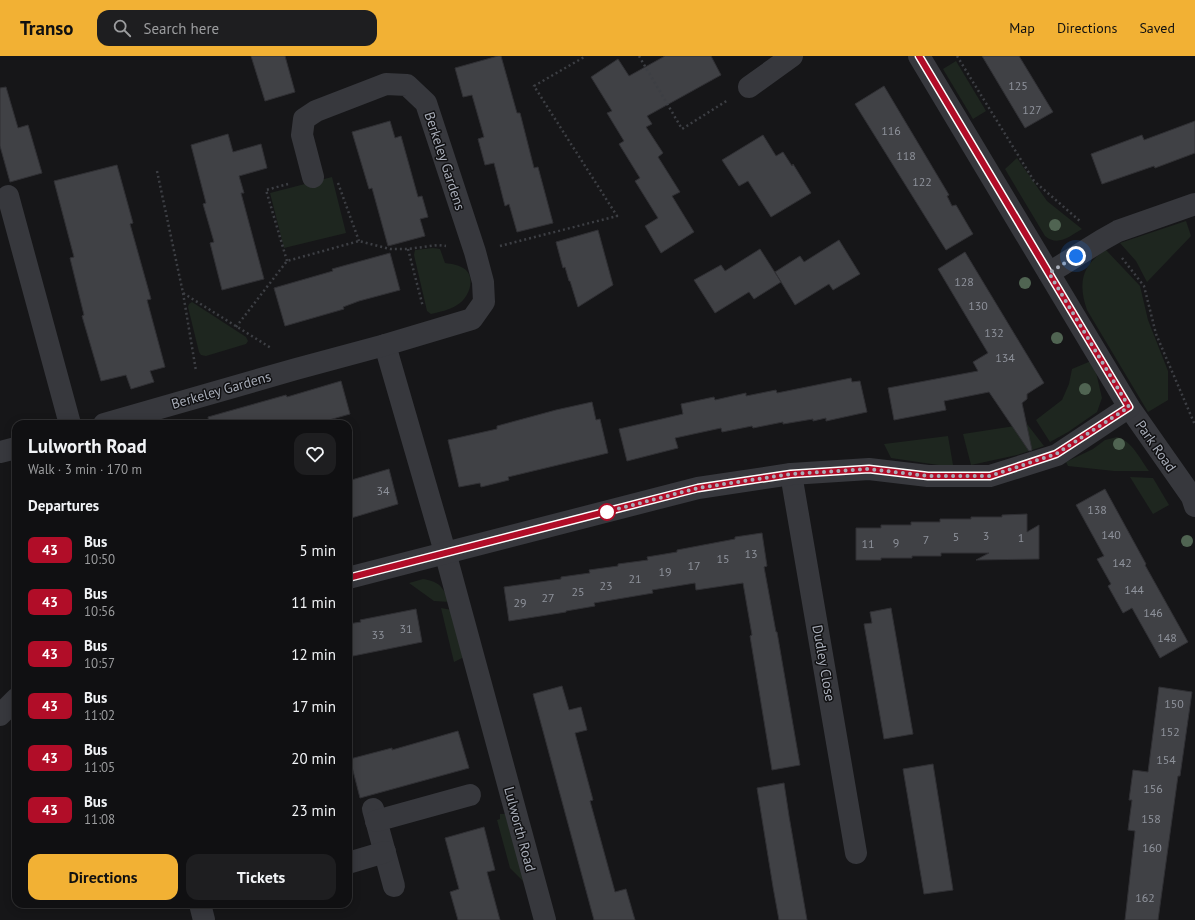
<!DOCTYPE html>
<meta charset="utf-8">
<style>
:root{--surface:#101012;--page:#1e1e20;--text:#f1f3f6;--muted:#9c9d9f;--line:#303032;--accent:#f2b134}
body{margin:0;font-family:"PT Sans",sans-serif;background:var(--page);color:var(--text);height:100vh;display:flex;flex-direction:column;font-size:15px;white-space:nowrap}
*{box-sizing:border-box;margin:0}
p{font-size:13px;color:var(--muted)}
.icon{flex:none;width:22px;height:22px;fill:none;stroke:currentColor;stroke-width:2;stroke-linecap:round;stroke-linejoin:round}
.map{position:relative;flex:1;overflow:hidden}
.drawer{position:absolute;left:12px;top:364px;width:340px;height:488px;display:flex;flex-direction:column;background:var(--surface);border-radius:12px;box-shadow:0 2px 10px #0003,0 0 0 1px var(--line)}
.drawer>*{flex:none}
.badge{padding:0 8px;border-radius:6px;font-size:14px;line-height:26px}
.you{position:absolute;width:20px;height:20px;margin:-10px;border:3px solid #fff;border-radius:50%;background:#1a73e8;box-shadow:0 0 0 6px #1a73e833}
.map>.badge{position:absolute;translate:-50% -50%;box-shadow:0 0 0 2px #fff}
h2{padding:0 16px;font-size:15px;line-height:36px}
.round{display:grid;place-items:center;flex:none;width:42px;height:42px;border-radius:12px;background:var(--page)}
.head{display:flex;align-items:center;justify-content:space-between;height:68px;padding:0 16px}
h1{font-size:19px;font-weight:600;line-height:30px}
.cta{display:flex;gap:8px;margin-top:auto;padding:8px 16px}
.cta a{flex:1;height:46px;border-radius:12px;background:var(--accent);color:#111;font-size:16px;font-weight:600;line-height:46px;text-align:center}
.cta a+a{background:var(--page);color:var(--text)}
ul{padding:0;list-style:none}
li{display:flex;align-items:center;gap:12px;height:52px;padding:0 16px}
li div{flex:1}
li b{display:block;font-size:15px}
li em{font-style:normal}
li .badge{min-width:44px;font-weight:700;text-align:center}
header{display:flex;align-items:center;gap:24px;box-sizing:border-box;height:56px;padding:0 20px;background:var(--accent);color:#111}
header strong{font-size:19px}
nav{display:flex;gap:22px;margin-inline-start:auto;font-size:14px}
.search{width:280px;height:36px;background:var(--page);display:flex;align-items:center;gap:10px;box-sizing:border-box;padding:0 14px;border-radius:12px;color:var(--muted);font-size:15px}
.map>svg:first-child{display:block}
.green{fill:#1e261f}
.building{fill:#404145;stroke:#303034}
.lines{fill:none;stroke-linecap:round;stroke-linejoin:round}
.path{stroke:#3d3f44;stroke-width:2.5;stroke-dasharray:2 3;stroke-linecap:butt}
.minor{stroke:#37383d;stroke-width:22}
.tree{fill:#506452}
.line-casing{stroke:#fff;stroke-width:9}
.line{stroke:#b10d28;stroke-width:6}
.walk{stroke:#a8adb8;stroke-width:4;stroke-dasharray:0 7.2}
.stop-dot{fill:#fff;stroke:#b10d28;stroke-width:2}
.labels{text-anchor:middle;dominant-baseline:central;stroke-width:3;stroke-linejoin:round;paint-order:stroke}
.number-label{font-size:12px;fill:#8e929b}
.street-label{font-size:14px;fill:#a8adb8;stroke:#111113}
</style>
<header>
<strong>Transo</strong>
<div class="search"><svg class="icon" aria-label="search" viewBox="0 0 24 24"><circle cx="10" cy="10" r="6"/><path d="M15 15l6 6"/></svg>Search here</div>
<nav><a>Map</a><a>Directions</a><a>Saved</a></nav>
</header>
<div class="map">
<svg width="1195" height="864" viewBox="0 0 1195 864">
<rect width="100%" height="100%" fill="#161618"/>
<g class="green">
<polygon points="956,5 986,55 973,63 943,13"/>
<path d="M 1017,102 L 1047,145 L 1082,173 C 1070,180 1058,191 1045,180 L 1005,113 Z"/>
<polygon points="332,121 346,177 284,192 270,137"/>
<polygon points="1186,165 1191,180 1147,226 1136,205 1120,187"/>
<path d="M 433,192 L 440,193 L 445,207 C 452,208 460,209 466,214 C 476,224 468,243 457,249 C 450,254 439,256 431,258 L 427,255 L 414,199 L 415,194 Z"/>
<path d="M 1106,194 L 1140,230 L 1148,264 L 1168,315 L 1168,344 L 1148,356 L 1087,254 C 1078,228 1081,209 1106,194 Z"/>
<polygon points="192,246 246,281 248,285 246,288 206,300 201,299 199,296 188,251 189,248"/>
<polygon points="1091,305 1095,312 1102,342 1097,356 1068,376 1050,386 1036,364 1062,344 1069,328 1072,313"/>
<polygon points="1027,368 1044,390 1017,399 971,409 963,378"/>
<polygon points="948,380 953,409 945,410 891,402 884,388"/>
<path d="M 1117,381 C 1132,385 1140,403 1149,415 L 1114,415 L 1068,410 L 1066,406 L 1093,393 L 1105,384 Z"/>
<polygon points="1130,421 1153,422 1169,449 1153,458"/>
<path d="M 423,523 C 441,526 442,531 450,546 L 434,545 L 409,527 Z"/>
<polygon points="441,552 452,554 464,601 454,606"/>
<polygon points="500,758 505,758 525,827 510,812 497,764 500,763"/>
</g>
<g class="building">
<polygon points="251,0 285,0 295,36 265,45"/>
<polygon points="498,0 501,0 517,57 520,57 534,112 538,111 553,167 517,176 509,148 505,150 494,107 485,109 478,83 484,81 472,39 463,41 455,12"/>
<polygon points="665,0 711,0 721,19 647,60 652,68 646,71 663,97 658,101 680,136 672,140 694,176 661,197 645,170 658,162 635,125 640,122 619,88 624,85 607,57 612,55 591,21 618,3 629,20"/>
<polygon points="982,0 1019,0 1053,56 1025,72"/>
<polygon points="884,30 949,139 947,140 952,150 956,149 973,178 946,194 855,48"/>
<polygon points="6,31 18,72 28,69 42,117 10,126 0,90 0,32"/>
<polygon points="390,65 395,82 401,80 418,141 422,140 428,161 420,163 425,180 388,190 372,132 369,133 352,76"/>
<polygon points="1195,65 1195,97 1155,112 1154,110 1102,128 1091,98 1142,79 1144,84"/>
<polygon points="228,78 233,96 261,88 267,112 239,120 244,137 241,137 264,223 222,234 210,187 214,186 203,148 206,147 191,89"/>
<polygon points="763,79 776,100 783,96 792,110 793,108 811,137 771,161 748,125 739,130 722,104"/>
<polygon points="117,109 133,167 130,168 151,243 147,244 165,311 150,315 154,326 131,333 126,319 101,325 82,260 84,259 70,202 74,201 54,125"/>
<polygon points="598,174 613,229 578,251 570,225 569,225 565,211 563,212 556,186"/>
<polygon points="839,184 860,218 833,234 829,228 795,249 775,216 800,200 804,206"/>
<polygon points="760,193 781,226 754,243 749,236 715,257 694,224 721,209 725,215"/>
<polygon points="965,196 1044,327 1027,338 1027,343 1022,347 1032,394 1029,395 989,336 944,345 946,354 894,364 888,332 978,315 973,306 988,297 938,213"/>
<polygon points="390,197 400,234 359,245 343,251 344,253 285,270 274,232 333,215 332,213"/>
<polygon points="851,322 852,326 860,325 867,356 826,365 826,362 813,365 813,363 783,368 783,366 753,372 752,370 722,376 721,372 675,382 678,392 627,405 619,373 683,358 681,348 714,341 715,344 746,337 746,340 776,334 777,337"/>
<polygon points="341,325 350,358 315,368 209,368 208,361 286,339 287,341"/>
<polygon points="592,346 596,364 600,363 608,397 508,421 509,424 481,431 480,427 459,431 448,384 497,373 497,370 556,354"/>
<polygon points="389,413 398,448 348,463 348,425"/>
<polygon points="1105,433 1146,508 1145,509 1188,586 1160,602 1132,552 1123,557 1108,530 1111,528 1097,503 1104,500 1076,449"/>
<polygon points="1027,458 1027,476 1039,469 1039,503 976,504 989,497 941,497 941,500 912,500 912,502 881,502 881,504 856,504 856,472 881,472 881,469 911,469 911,466 940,466 940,463 971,463 971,461 1002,461 1002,459"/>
<polygon points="762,477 767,510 764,511 776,576 777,576 800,709 772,714 750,580 752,579 743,527 696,534 695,527 652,534 653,537 594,547 595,550 566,555 566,556 509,565 504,531 561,523 561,521 590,517 589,514 618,510 618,508 648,504 647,501 677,496 677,494 735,483 735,481"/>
<polygon points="891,552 913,678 884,683 864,568 872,567 870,556"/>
<polygon points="416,553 422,586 348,601 348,568 361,566 360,564"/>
<polygon points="562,630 569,654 581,651 587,674 575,677 593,744 590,745 615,836 626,833 635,864 594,864 533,638"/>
<polygon points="1159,631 1192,636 1180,720 1178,720 1158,864 1125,864 1135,775 1128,774 1132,744 1129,744 1133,714 1148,716"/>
<polygon points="458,675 469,712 360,742 350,703 392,692 392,694"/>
<polygon points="933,708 953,834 924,838 903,713"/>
<polygon points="784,727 789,760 807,864 779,864 773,831 757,732"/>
<polygon points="484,771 495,814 487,816 500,864 458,864 450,836 459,833 445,782"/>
</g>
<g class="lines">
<g class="path">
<polyline points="639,0 682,73 728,44"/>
<polyline points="957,0 1034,125 1081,166"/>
<polyline points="157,115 183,237 271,292"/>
<polyline points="338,127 359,185"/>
<polyline points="500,190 617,160 534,30 586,0"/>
<polyline points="408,193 423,251"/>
<polyline points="1122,202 1144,230 1156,278 1195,369"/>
<polyline points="287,205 266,134 288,128"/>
<polyline points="183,237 196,315"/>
<polyline points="236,271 287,205 359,185 390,193 408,193 438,189 446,190"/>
</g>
<g class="minor">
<polyline points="919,0 1129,351 1192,441 1195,450"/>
<polyline points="749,31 792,0"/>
<polyline points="8,140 70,368"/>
<polyline points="1049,217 1102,184 1118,175 1195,148"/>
<polyline points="385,289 445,496 545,864"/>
<polyline points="104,368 296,313 385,289 472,263 484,246 483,226 475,196 426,47 407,29 386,28 316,55 304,63 302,79 313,121"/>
<polyline points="0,396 16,392"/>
<polyline points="791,418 856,797"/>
<polyline points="348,522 698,432 791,418 869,413 928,420 990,420 1057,399 1129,351"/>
<polyline points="0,659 16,643"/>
<polyline points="373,753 394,830"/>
<polyline points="376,765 470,739"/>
<polyline points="348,807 385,796"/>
<polyline points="200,848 204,864"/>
</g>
</g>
<g class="tree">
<circle cx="1055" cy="169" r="6"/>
<circle cx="1025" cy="227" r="6"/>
<circle cx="1057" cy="282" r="6"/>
<circle cx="1085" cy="333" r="6"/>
<circle cx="1119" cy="388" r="6"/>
<circle cx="1187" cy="485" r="6"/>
</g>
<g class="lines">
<g class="line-casing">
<polyline id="line" points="348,522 698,432 791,418 869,413 928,420 990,420 1056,398 1129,351 919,0"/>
</g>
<use href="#line" class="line"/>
<polyline class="walk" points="607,456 606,456 698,432 791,418 869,413 928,420 990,420 1056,398 1129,351 1049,217 1076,200"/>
</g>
<circle class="stop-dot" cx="607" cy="456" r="8"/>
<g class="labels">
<g class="number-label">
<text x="1018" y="29">125</text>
<text x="1032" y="53">127</text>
<text x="891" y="74">116</text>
<text x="906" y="99">118</text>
<text x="922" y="125">122</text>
<text x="964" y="225">128</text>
<text x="978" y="249">130</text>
<text x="994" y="276">132</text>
<text x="1005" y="301">134</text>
<text x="383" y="434">34</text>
<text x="1097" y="453">138</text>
<text x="1111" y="478">140</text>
<text x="986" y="479">3</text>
<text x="956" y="480">5</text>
<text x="1021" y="481">1</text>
<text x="926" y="483">7</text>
<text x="896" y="486">9</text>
<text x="868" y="487">11</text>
<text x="751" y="497">13</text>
<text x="723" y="502">15</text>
<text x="1122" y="506">142</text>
<text x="694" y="509">17</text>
<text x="665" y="515">19</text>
<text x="635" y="522">21</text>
<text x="606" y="529">23</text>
<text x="1134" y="533">144</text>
<text x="578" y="535">25</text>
<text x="548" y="541">27</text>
<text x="520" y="546">29</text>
<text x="1153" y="556">146</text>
<text x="406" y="572">31</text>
<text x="378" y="578">33</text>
<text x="1167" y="581">148</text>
<text x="1174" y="647">150</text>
<text x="1170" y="675">152</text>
<text x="1166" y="703">154</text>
<text x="1153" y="732">156</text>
<text x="1151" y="762">158</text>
<text x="1152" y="791">160</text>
<text x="1145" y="841">162</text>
</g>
<g class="street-label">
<text transform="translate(445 105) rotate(72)">Berkeley Gardens</text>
<text transform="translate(221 334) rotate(-16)">Berkeley Gardens</text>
<text transform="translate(1156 390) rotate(55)">Park Road</text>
<text transform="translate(824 607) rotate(80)">Dudley Close</text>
<text transform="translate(520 773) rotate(75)">Lulworth Road</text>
</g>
</g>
</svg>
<div class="you" style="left:1076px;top:200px"></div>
<section class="drawer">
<div class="head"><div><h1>Lulworth Road</h1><p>Walk · 3 min · 170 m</p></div><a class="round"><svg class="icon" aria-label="heart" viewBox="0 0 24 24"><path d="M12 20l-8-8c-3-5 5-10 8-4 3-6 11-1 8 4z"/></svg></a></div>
<h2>Departures</h2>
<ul>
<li><span class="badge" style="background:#b10d28;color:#fff">43</span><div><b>Bus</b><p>10:50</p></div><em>5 min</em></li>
<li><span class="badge" style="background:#b10d28;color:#fff">43</span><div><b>Bus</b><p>10:56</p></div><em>11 min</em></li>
<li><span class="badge" style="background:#b10d28;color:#fff">43</span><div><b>Bus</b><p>10:57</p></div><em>12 min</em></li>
<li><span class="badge" style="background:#b10d28;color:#fff">43</span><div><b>Bus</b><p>11:02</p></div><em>17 min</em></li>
<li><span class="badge" style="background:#b10d28;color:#fff">43</span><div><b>Bus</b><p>11:05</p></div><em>20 min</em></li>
<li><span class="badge" style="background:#b10d28;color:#fff">43</span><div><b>Bus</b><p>11:08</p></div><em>23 min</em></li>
</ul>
<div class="cta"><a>Directions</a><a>Tickets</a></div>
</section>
</div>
